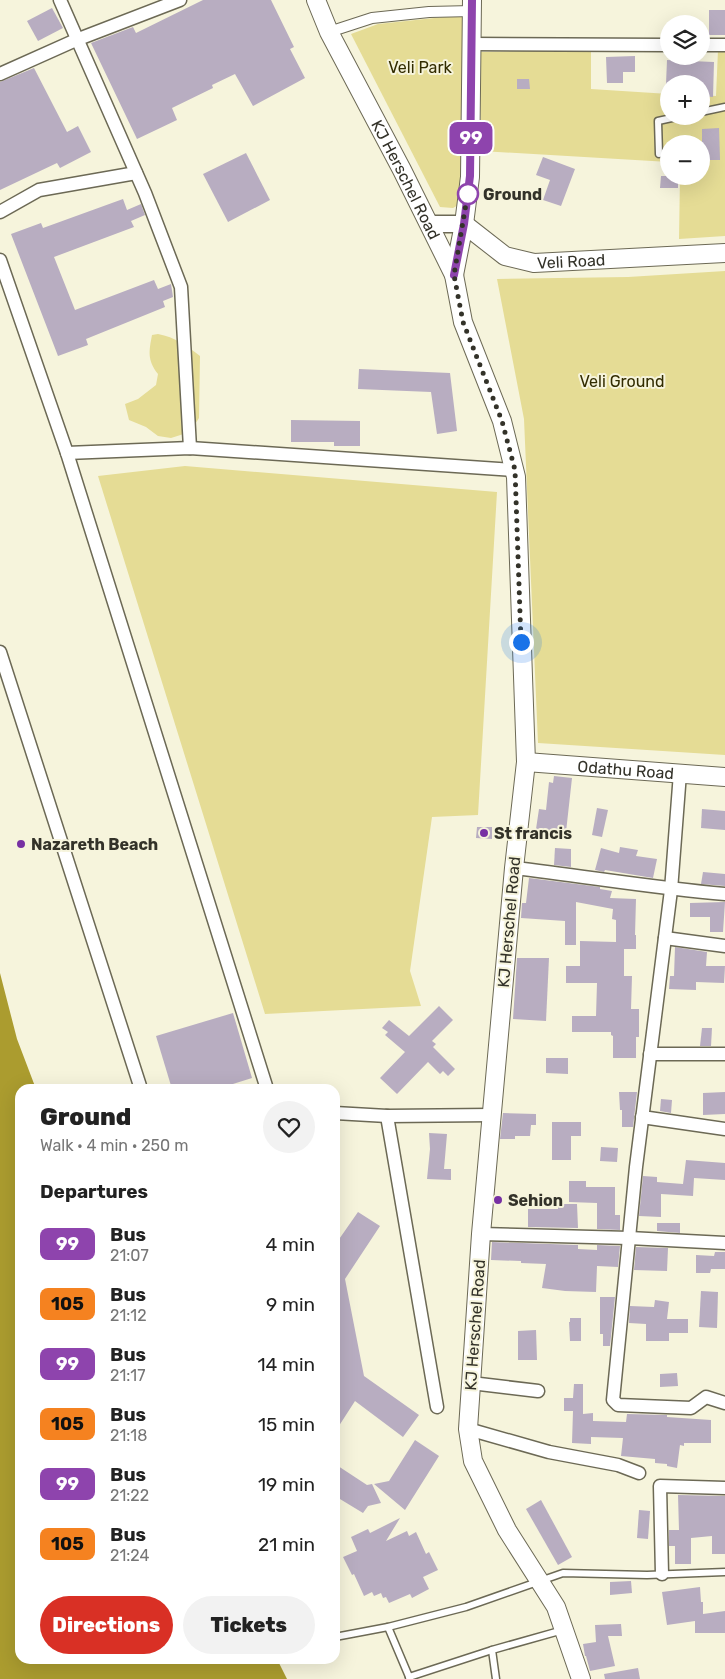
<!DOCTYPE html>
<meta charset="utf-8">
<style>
:root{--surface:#fff;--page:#f2f2f2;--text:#222;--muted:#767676;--accent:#d93025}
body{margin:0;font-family:Rubik,sans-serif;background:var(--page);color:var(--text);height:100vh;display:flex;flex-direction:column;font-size:19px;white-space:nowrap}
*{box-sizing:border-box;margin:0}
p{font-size:16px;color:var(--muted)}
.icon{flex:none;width:28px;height:28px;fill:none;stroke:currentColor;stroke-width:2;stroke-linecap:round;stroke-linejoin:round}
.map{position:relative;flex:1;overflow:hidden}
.sheet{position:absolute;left:15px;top:1084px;width:325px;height:580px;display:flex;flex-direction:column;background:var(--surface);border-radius:15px;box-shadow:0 5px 20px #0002}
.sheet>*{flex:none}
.badge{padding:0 10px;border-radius:8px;font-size:18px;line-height:32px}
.tools{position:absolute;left:660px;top:15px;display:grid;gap:10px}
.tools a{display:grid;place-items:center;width:50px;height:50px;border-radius:50%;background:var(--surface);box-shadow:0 5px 20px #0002;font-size:25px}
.you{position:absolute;width:25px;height:25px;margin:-12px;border:4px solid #fff;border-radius:50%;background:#1a73e8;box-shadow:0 0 0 8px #1a73e833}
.map>.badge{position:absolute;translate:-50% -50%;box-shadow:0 0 0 2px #fff}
h2{padding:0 25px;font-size:19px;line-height:45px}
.round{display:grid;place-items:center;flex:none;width:52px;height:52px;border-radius:26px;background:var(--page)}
.summary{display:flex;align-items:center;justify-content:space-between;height:85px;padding:0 25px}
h1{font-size:24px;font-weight:800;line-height:38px}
.action{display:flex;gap:10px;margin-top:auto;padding:10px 25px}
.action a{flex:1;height:58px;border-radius:30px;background:var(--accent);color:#fff;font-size:20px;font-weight:800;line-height:58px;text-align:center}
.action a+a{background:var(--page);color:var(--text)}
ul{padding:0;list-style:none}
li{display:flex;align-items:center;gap:15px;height:60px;padding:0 25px}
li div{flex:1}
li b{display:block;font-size:19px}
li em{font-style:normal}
li .badge{min-width:55px;font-weight:700;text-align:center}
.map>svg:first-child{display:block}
.green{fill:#e5dc95}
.water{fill:#ab9c2f}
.building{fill:#b8adc1}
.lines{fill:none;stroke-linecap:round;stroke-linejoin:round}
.service-casing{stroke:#6c6955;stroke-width:9}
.pedestrian-casing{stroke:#6c6955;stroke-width:12}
.minor-casing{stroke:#6c6955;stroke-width:15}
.tertiary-casing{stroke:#6c6955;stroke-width:19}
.secondary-casing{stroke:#6c6955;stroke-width:20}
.service{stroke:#fff;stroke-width:6}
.pedestrian{stroke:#fff;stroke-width:10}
.minor{stroke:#fff;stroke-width:12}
.tertiary{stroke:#fff;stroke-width:16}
.secondary{stroke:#fff;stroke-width:18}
.line-casing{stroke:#fff;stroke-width:11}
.line{stroke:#8e44ad;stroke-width:8}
.walk{stroke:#333229;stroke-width:5;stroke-dasharray:0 9}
.stop-dot{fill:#fff;stroke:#8e44ad;stroke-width:2.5}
.poi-dot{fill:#7730a3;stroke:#f6f4dc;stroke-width:2}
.labels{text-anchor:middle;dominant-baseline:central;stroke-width:4;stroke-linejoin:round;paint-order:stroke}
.park-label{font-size:16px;fill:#322c00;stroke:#f6f4dc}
.street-label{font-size:16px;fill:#333229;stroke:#f6f4dc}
.stop-label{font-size:16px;font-weight:bold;fill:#333229;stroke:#f6f4dc;text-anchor:start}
.poi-label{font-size:16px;font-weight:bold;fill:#333229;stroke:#f6f4dc;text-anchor:start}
</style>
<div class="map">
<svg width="725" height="1679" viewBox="0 0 725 1679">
<rect width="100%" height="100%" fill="#f6f4dc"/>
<g class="green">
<polygon points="444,17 468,17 460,204 453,208 440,207 351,34 378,24"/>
<polygon points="591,50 591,89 669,94 669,116 701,116 701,95 716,96 718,50 725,50 725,236 679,239 680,176 701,176 701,144 669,144 669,162 481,151 480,52"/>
<polygon points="725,271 725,755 538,743 524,419 497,279 628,277"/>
<path d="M 158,334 C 175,337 187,346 200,356 L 199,418 L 190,432 L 171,438 L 158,436 L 146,427 L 129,420 L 125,404 L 138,399 L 156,385 L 158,374 C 147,360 149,351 152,335 Z"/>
<polygon points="185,466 497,492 478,815 432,817 410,971 421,1006 265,1014 98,476"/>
</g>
<polygon class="water" points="0,973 17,1039 36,1089 20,1089 20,1659 277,1659 287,1679 0,1679"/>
<g class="building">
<polygon points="203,0 271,0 294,47 290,49 305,78 253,106 235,74 212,85 213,88 172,108 177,120 137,139 91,43 133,27 136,33"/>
<polygon points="52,8 63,28 38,41 27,21"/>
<rect x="709" y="10" width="16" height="25"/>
<polygon points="635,56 635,72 623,72 623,83 607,83 606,57"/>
<polygon points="667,60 714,62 713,97 701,96 701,84 666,84"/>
<polygon points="34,68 67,132 78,126 91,152 60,168 57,163 0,190 0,82"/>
<polygon points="517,79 529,79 530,89 517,89"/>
<polygon points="719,128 720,160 702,160 702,129"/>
<polygon points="246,153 270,200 228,222 203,174"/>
<polygon points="543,157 575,169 561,206 543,200 550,180 536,175"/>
<polygon points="661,176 678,176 678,188 660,188"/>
<polygon points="123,199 127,210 141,204 145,215 131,221 134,227 54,257 75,310 154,280 158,289 171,284 173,297 163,301 165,307 86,339 88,345 58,356 11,234 41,223 43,228"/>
<polygon points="359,369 450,373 457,431 437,434 431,392 358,389"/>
<polygon points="291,420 360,421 360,446 334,446 334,442 291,442"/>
<polygon points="554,776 572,778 566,832 557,834 536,829 539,809 546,810 549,782 553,783"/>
<polygon points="597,808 608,810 602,837 592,835"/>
<polygon points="702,809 725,811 725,830 701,828"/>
<polygon points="477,827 492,827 492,839 476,838"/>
<polygon points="620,847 638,850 636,856 657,859 653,878 605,870 604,872 595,870 601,848 619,853"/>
<polygon points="555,848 571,849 571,867 554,865"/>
<polygon points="703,872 725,874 725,886 701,884"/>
<polygon points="529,878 600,887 600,889 612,891 610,898 636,899 635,935 636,935 636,949 624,949 624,976 632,976 631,1009 639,1009 639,1037 636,1037 636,1058 613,1058 613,1036 611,1035 611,1032 572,1032 572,1016 596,1016 597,983 566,983 566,966 580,966 580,941 616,942 616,920 612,919 613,909 576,902 576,945 565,945 565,921 521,918 522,903 526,903"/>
<polygon points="725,902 723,932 710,932 710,917 690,917 690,903"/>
<polygon points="675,947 707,952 706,966 725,966 724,983 696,982 696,990 669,989 670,976 674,976"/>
<polygon points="517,958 549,958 546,1021 513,1019"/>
<polygon points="439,1006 453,1020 432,1041 436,1044 433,1047 455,1069 448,1076 443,1071 440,1074 428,1062 397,1094 380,1078 405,1052 385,1035 388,1032 382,1028 389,1020 409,1036"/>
<polygon points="233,1013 252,1078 217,1089 172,1089 156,1036"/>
<polygon points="702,1028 712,1028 711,1046 700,1046"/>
<polygon points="546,1058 568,1058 568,1074 546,1073"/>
<polygon points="619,1092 637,1092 633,1127 622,1127 622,1110 620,1110"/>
<polygon points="725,1092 725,1114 703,1115 703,1093"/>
<polygon points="661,1099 672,1100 671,1113 660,1111"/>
<polygon points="503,1113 536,1114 536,1125 531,1125 530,1136 515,1136 515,1139 500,1139"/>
<polygon points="552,1122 581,1122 581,1136 571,1136 571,1160 552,1160"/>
<polygon points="429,1133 447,1134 444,1169 451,1169 451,1180 427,1179 430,1149"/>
<polygon points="601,1147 618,1148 617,1162 600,1161"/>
<polygon points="686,1160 725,1163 725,1180 694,1178 693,1196 661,1194 661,1217 639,1216 643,1176 657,1177 657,1182 683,1184"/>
<polygon points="569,1181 586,1181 586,1187 615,1187 615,1215 620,1215 620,1230 597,1229 597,1203 569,1202"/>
<polygon points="558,1204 577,1204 578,1228 528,1227 528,1209 558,1209"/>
<polygon points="358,1212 380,1226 345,1279 364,1376 419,1415 403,1437 355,1401 335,1432 335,1245"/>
<polygon points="657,1223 680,1223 680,1233 657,1231"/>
<polygon points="492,1242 578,1245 578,1249 597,1250 597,1245 620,1246 618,1267 597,1266 596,1292 565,1291 542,1288 546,1264 521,1263 521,1261 491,1260"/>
<polygon points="636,1247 668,1248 667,1271 634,1270"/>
<polygon points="715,1252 725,1252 725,1269 711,1269 710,1273 696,1273 696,1255 714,1256"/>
<polygon points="701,1291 718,1292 717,1328 699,1327"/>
<polygon points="600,1297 615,1297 610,1346 603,1346 603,1334 600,1334"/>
<polygon points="655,1300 669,1302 667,1319 688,1319 688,1333 669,1333 669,1341 646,1341 646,1324 629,1323 630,1306 654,1307"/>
<polygon points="570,1318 581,1318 581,1341 570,1341 569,1322 570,1322"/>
<polygon points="536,1330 537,1360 518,1360 518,1331"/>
<polygon points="677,1373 678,1386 660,1387 660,1374"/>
<polygon points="574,1384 583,1384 583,1414 593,1413 593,1421 626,1422 627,1414 667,1415 667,1417 711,1420 711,1443 684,1443 684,1446 680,1445 677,1468 667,1466 667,1464 655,1463 655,1459 621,1456 623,1438 591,1437 591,1444 572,1443 573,1411 564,1411 564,1398 573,1398"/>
<polygon points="415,1440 439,1456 405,1510 374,1484 389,1481"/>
<polygon points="335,1464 367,1485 372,1484 381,1503 368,1506 363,1513 335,1496"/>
<polygon points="678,1495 725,1496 725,1554 712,1554 712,1536 691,1538 691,1564 675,1564 675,1546 669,1546 669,1530 679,1530"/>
<polygon points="541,1500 572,1557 558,1565 526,1509"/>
<polygon points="639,1510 650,1511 648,1539 637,1538"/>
<polygon points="400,1518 386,1541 407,1531 409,1536 416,1532 426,1554 429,1552 438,1570 423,1577 429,1589 412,1598 410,1594 389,1603 386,1597 383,1598 381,1593 374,1596 372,1592 364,1596 354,1574 352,1575 343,1557 357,1551 351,1537 368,1529 370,1533"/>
<polygon points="631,1581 632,1593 610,1595 610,1582"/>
<polygon points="700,1587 701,1602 703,1602 703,1614 725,1611 725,1633 695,1633 695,1621 667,1625 662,1592"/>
<polygon points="621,1624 622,1636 608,1636 615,1666 590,1671 586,1656 585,1656 583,1644 596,1642 595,1625"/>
<polygon points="638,1668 640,1679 605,1679 604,1674"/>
</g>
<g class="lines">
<g class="service-casing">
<g id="service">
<polyline points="701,112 725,107"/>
<polyline points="659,154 658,121 681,116"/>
<polyline points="388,1627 410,1679"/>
<polyline points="335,1637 388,1627 466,1607 563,1573 647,1575 725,1572"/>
<polyline points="409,1677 492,1650"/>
<polyline points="496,1679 492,1650 563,1630"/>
</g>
</g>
<g class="pedestrian-casing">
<polyline id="pedestrian" points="329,32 372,18 429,12 472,11"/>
</g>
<g class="minor-casing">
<g id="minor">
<polyline points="60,0 145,193 181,287 190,448"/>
<polyline points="471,44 669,45"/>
<polyline points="701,45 725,45"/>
<polyline points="0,74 76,40 180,0"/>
<polyline points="0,212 39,190 136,173"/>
<polyline points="0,260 67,453 267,1089"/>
<polyline points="67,453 190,448 515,470"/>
<polyline points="0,652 141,1089"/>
<polyline points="680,773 671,890 636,1167 613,1400 618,1405 691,1408 706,1397 725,1403"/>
<path d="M 514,868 C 584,876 654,888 725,894"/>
<polyline points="665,938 725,946"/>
<polyline points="650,1054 725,1054"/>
<polyline points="335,1113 387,1116 492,1115"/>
<polyline points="387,1116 437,1407"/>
<polyline points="642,1117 725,1129"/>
<polyline points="481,1234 629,1238 725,1243"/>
<polyline points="471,1383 538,1391"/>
<polyline points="468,1429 549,1452 618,1465 639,1473"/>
<polyline points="662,1574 660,1486 725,1488"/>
</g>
</g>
<g class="tertiary-casing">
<polyline id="tertiary" points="429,224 464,224"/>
</g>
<g class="secondary-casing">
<g id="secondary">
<path id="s1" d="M 316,0 L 329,32 L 402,170 L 454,275 L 463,322 L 502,421 L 516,477 L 526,762 L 514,868 L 481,1234 L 468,1429 L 473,1461 L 507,1530 L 556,1607 L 581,1679"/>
<path id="s2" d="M 464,224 L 505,256 L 534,263 L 725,253"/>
<polyline points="454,275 464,224 470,177 472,0"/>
<path id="s3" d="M 526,762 L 725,777"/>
</g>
</g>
<use href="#service" class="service"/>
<use href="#pedestrian" class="pedestrian"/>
<use href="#minor" class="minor"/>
<use href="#tertiary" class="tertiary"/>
<use href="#secondary" class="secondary"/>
</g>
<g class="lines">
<g class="line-casing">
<polyline id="line" points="454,275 464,224 470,176 472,0"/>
</g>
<use href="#line" class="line"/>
<polyline class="walk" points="468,194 468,192 454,275 463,322 502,421 515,470 521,642"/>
</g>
<circle class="stop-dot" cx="468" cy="194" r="10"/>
<g class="poi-dot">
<circle cx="484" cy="833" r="5"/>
<circle cx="21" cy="844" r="5"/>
<circle cx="498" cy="1200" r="5"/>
</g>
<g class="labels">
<g class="park-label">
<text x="420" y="67">Veli Park</text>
<text x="622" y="381">Veli Ground</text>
</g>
<g class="street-label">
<text stroke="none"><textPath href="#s1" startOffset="201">KJ Herschel Road</textPath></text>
<text stroke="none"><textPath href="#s2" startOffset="119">Veli Road</textPath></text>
<text stroke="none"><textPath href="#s3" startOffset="100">Odathu Road</textPath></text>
<text transform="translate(509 922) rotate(-85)">KJ Herschel Road</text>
<text transform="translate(475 1325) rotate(-86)">KJ Herschel Road</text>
</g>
<g class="stop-label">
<text x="483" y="194">Ground</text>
</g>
<g class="poi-label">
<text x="494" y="833">St francis</text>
<text x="31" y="844">Nazareth Beach</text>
<text x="508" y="1200">Sehion</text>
</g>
</g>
</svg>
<div class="tools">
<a><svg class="icon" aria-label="layers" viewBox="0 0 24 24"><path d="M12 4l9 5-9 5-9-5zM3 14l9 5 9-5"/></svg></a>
<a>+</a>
<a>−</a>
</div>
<div class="you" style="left:521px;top:642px"></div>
<b class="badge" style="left:471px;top:138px;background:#8e44ad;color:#fff">99</b>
<section class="sheet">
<div class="summary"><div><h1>Ground</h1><p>Walk · 4 min · 250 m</p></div><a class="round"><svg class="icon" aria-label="heart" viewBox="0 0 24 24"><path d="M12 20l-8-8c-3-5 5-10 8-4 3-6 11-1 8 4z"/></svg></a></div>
<h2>Departures</h2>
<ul>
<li><span class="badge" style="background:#8e44ad;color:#fff">99</span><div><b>Bus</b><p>21:07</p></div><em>4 min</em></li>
<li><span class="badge" style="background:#f58220;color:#111">105</span><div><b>Bus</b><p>21:12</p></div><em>9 min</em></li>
<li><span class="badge" style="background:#8e44ad;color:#fff">99</span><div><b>Bus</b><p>21:17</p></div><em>14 min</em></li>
<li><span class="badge" style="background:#f58220;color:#111">105</span><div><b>Bus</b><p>21:18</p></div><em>15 min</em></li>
<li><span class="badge" style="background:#8e44ad;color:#fff">99</span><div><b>Bus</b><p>21:22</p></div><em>19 min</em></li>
<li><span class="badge" style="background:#f58220;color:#111">105</span><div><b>Bus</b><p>21:24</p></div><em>21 min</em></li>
</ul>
<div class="action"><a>Directions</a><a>Tickets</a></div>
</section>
</div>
